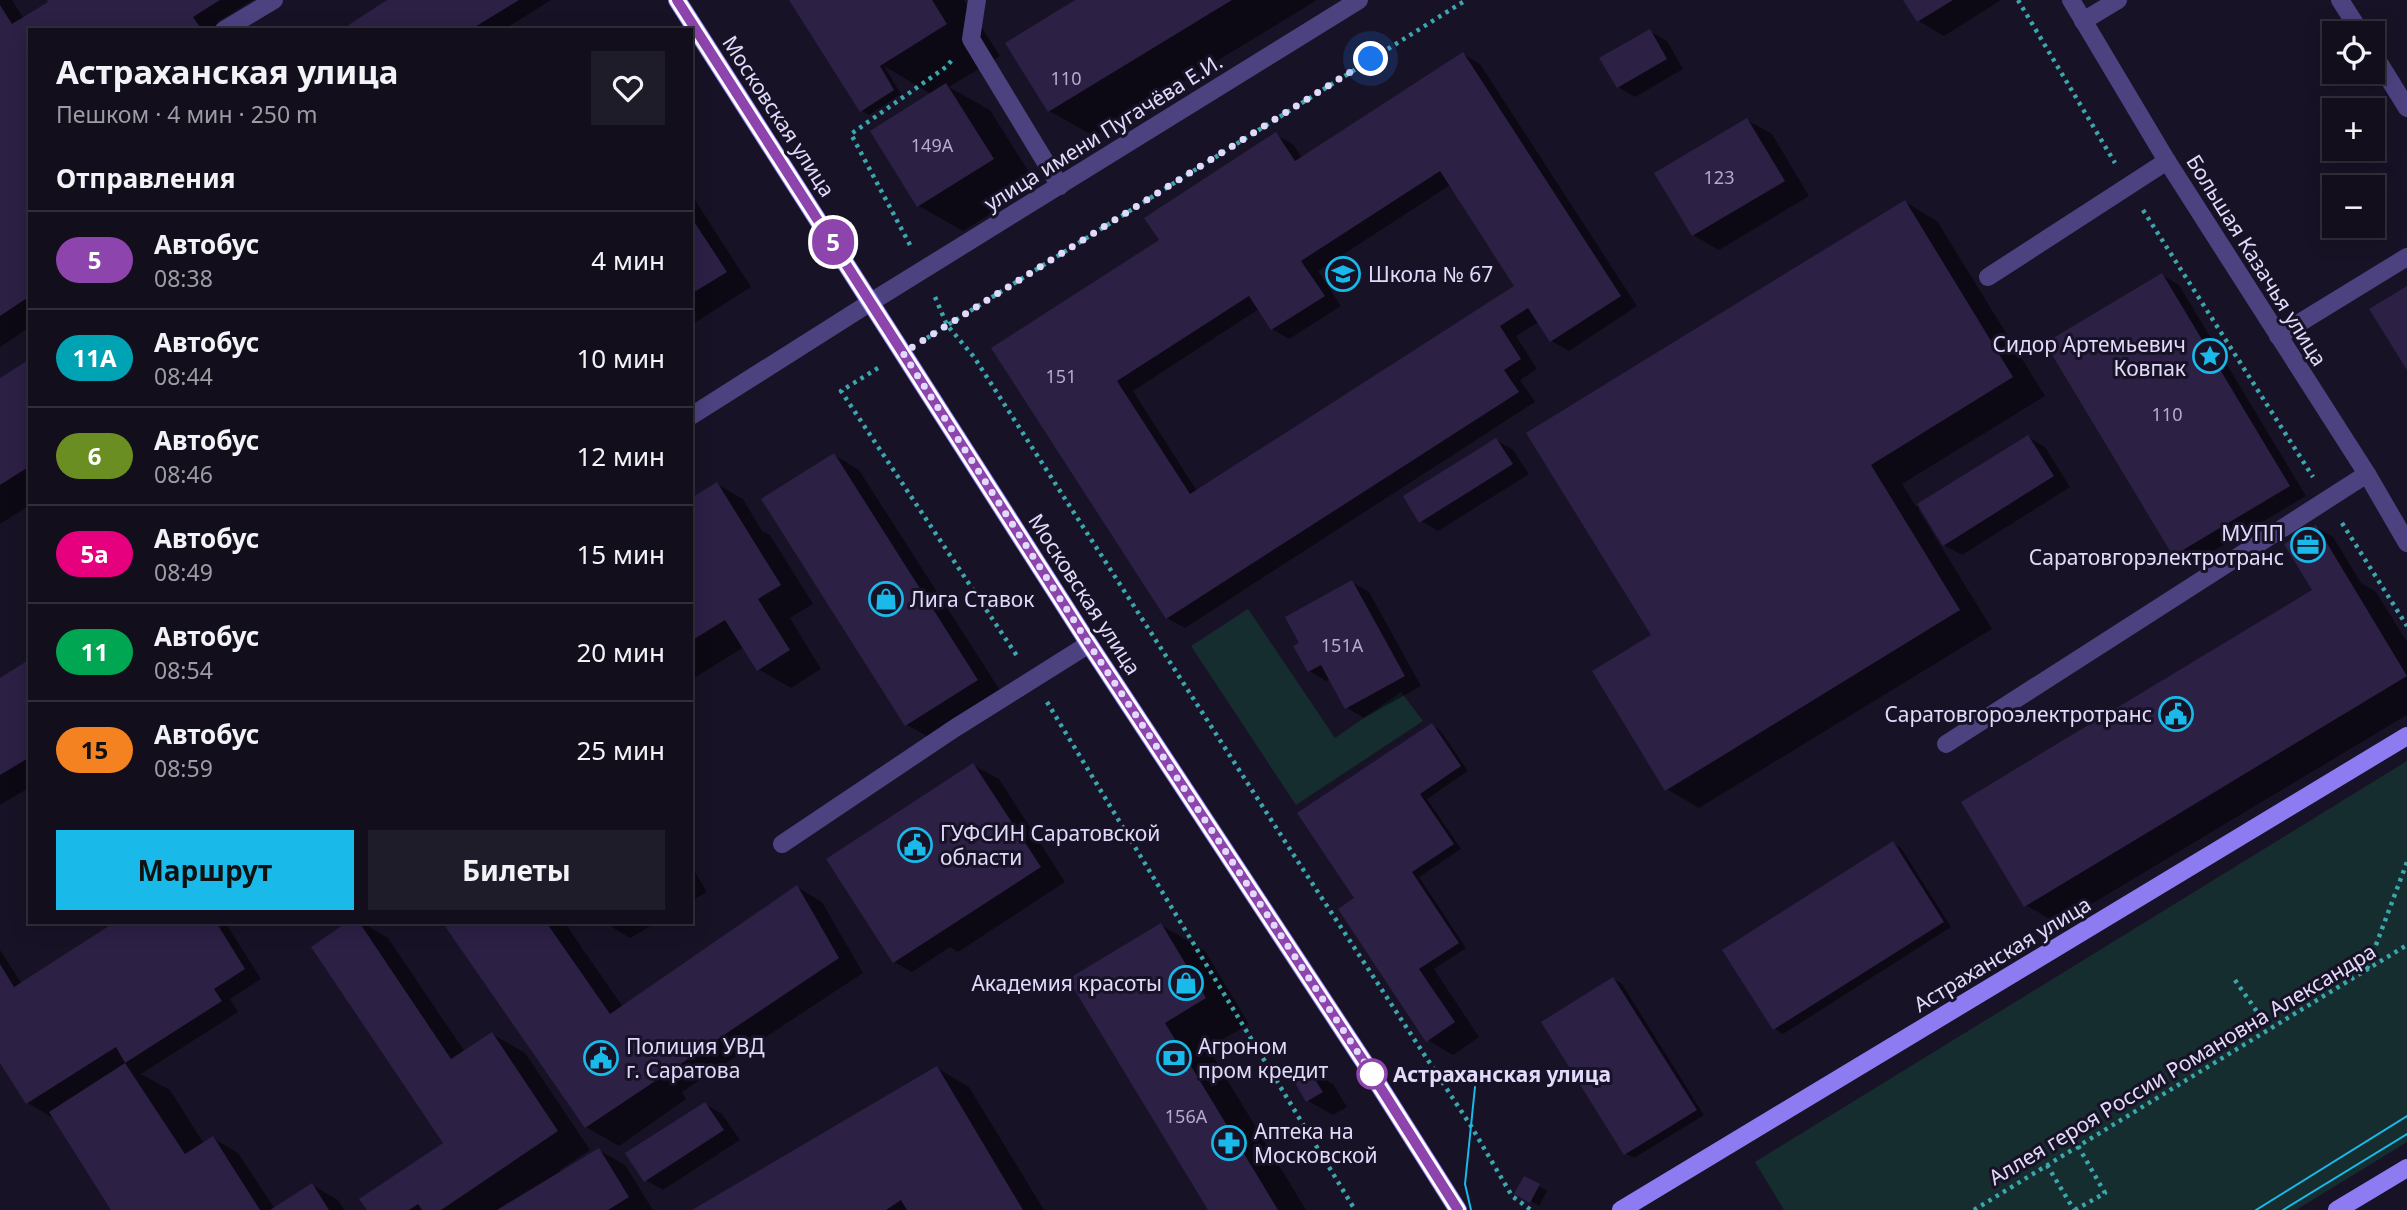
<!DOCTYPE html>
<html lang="ru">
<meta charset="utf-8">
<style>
:root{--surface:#120e1c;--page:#1f1c29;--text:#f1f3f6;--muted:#9c9ca3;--line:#312e3b;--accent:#19bae9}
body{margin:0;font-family:"Noto Sans",sans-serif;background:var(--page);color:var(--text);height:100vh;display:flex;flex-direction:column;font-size:26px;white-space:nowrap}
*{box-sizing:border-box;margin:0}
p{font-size:23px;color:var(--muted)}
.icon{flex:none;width:38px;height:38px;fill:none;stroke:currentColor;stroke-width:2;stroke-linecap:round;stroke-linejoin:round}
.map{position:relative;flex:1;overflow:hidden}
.drawer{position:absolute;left:28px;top:28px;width:665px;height:896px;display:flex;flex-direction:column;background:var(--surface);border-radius:0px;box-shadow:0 4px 18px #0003,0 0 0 2px var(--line)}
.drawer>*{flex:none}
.badge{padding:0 14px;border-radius:23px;font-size:24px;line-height:46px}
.fabs{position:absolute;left:2322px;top:21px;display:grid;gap:14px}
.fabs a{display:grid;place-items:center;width:63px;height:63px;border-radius:0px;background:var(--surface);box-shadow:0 4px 18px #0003,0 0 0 2px var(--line);font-size:35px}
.you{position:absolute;width:35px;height:35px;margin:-18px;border:5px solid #fff;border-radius:50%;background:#1a73e8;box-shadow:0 0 0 10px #1a73e833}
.map>.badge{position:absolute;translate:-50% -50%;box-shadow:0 0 0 4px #fff}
h2{padding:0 28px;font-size:26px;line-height:63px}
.round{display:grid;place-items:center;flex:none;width:74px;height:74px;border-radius:0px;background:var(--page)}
.summary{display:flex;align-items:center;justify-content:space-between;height:119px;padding:0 28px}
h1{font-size:33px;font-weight:700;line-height:52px}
.button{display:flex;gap:14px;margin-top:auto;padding:14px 28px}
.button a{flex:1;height:80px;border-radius:0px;background:var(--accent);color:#111;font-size:28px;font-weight:700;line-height:80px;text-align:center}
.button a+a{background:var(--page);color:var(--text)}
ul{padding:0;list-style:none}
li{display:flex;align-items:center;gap:21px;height:98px;padding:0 28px;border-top:2px solid var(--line)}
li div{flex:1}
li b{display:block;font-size:26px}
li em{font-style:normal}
li .badge{min-width:77px;font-weight:700;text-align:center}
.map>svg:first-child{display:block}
.green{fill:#162d2f}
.shadow{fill:#0007;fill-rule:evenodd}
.building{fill:#2c2045;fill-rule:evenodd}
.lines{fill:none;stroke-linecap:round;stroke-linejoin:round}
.path{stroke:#3ca6ae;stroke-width:4.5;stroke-dasharray:3.5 5;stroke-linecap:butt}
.service{stroke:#4c4280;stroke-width:18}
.minor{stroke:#4c4280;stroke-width:18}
.secondary{stroke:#8d7bf2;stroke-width:18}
.tram{stroke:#19bae9;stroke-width:2}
.line-casing{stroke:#fff;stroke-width:16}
.line{stroke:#8e44ad;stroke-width:10}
.walk{stroke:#e2dafb;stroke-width:7;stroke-dasharray:0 12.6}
.stop-dot{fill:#fff;stroke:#8e44ad;stroke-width:3.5}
.labels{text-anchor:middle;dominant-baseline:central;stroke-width:6;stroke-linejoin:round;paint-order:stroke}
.number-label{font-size:18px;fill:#b4acce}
.street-label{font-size:21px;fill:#e2dafb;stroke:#181226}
.poi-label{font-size:21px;fill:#e2dafb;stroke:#181226;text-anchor:start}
.stop-label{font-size:21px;font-weight:bold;fill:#e2dafb;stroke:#181226;text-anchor:start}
</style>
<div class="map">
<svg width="2407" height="1210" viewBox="0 0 2407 1210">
<rect width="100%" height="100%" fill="#181226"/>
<g class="green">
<polygon points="1248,609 1335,738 1401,692 1423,721 1296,805 1191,646"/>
<polygon points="2407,761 2407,1142 2296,1210 1784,1210 1755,1162"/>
</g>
<g class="shadow">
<polygon points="0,0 12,0 24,19 51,2 49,0 253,0 217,22 221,30 30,30 30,327 0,347"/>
<polygon points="390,0 551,0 503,30 343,30"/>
<polygon points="791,0 964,0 1000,56 949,87 990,110 1037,185 963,231 919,206 931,94 884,66 901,94 869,115 861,110"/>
<polygon points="1078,0 1317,0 1094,136 1049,111"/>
<polygon points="1905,0 2001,0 1944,36 1919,21"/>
<polygon points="1649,31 1667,41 1683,69 1635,97 1618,87"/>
<path d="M 1463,54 L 1480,64 L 1637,306 L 1569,351 L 1551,341 L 1539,322 L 1516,336 L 1537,369 L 1520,380 L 1535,402 L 1185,628 L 1167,618 L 993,349 L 1161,241 L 1276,135 L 1293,144 L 1302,158 ZM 1450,185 L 1516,286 L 1197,491 L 1133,391 L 1259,309 L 1272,329 L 1289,339 L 1341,306 L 1318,271 Z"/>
<polygon points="1747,120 1772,134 1809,196 1719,250 1693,235"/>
<polygon points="691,194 751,287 691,325"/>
<polygon points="1905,202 1937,221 2045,396 1902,484 1916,507 2028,437 2045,447 2070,487 1962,555 1944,545 1920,507 1918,509 1992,629 1699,808 1667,789 1653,636"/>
<polygon points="2162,275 2179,285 2306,496 2191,564 2174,554"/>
<polygon points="30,361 30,505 0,524 0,380"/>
<polygon points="1496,440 1513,450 1529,474 1438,531 1421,521"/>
<polygon points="834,455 859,470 1003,695 932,739 907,725"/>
<polygon points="717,484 743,499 762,531 770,535 813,604 790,618 821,669 791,688 758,669 744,647 691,680 691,500"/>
<polygon points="2316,527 2333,537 2361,583 2376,592 2407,642 2407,715 2058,924 2026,905 2316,590"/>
<polygon points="1352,582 1369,592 1421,686 1364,718 1347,708 1330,679 1326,681 1309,671"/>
<polygon points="30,661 30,787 0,805 0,680"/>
<polygon points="1432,725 1440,730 1468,771 1427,799 1461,849 1419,877 1466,948 1434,969 1479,1037 1453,1055 1428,1040 1357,899"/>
<polygon points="973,765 999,779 1065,882 958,952 950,947 912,972 894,962"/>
<polygon points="1893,844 1901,848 1951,927 1783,1034 1775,1029 1725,950"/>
<polygon points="691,865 707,892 691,901"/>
<polygon points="797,887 822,902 863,973 682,1092 686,1099 619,1146 586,1127 444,922 564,922 623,1007"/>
<polygon points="118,922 225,922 261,979 230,999 238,1012 141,1074 170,1090 204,1144 213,1138 238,1153 275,1209 312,1185 338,1200 344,1210 113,1210 53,1118 28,1103 0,1060 0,950 22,984"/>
<polygon points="350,922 361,922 388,938 465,1052 492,1034 525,1053 590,1150 560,1170 562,1173 599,1150 625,1165 653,1210 369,1210 445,1144"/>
<polygon points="610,922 657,922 630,938 613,928"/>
<polygon points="1161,925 1205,951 1249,1024 1208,1048 1306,1210 1210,1210 1070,980"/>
<polygon points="1613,979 1622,984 1704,1115 1634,1158 1626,1154"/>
<polygon points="937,1068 969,1087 1044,1210 696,1210"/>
<polygon points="1307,1069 1333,1084 1347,1107 1333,1115 1308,1101"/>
<polygon points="705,1104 722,1114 740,1140 663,1190 645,1180"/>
<polygon points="1525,1178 1547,1191 1539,1206 1516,1193"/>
</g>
<g class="building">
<polygon points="47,0 220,0 193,17 202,30 30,30 30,296 0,316 0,5 12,24 48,2"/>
<polygon points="387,0 519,0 470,30 341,30"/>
<polygon points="789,0 932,0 947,24 880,66 894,90 860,112"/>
<polygon points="1075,0 1232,0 1048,112 1005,43"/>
<polygon points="1903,0 1953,0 1917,22"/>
<polygon points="1650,29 1667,59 1617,88 1599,58"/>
<path d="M 1463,52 L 1621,296 L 1550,342 L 1528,308 L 1500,326 L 1521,359 L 1504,370 L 1519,392 L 1166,619 L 991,348 L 1159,240 L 1144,218 L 1276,132 L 1295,161 ZM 1440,171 L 1514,286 L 1190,494 L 1117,381 L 1249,296 L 1271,330 L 1325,296 L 1301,261 Z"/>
<polygon points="946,83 994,159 917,207 870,131"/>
<polygon points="1747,118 1785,181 1692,236 1654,173"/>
<polygon points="1905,200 2013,377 1871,465 1960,610 1665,791 1592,671 1651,635 1526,433"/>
<polygon points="691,217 727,272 691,294"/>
<polygon points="2162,273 2290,486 2173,556 2045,343"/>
<polygon points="2407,286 2407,370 2369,309"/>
<polygon points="30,359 30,466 0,485 0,378"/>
<polygon points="2028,435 2054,476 1943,546 1917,504"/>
<polygon points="1496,438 1513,464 1419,523 1403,496"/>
<polygon points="834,453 978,680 905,726 761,499"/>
<polygon points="717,482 781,585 758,599 790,650 757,671 725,620 691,641 691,498"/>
<polygon points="2316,525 2407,676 2024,907 1961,802 2312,590 2284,544"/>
<polygon points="1352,580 1405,676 1345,709 1321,665 1308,672 1293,646 1299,643 1285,617"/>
<polygon points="30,659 30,757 0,775 0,678"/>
<polygon points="1432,723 1461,766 1420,794 1454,844 1412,872 1459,943 1419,969 1455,1022 1426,1042 1338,909 1354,898 1297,813"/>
<polygon points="973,763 1041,867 893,963 826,859"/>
<polygon points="1893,841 1944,922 1773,1030 1722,950"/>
<polygon points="797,885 839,958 585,1128 442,922 546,922 610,1014"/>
<polygon points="115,922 216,922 245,969 214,989 222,1001 125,1063 116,1047 26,1104 0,1063 0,964 14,987"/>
<polygon points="347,922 359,922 451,1059 492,1032 558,1131 441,1210 422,1210 418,1204 409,1210 367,1210 359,1199 443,1143 311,947"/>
<polygon points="1161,923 1206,998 1165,1023 1278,1210 1208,1210 1068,979"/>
<polygon points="1613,977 1697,1110 1624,1155 1541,1022"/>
<polygon points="125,1063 185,1154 213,1136 260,1210 111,1210 49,1112"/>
<polygon points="937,1066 1023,1210 907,1210 901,1200 886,1210 692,1210"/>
<polygon points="1307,1067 1323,1092 1306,1102 1291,1076"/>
<polygon points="705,1102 724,1130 644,1182 625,1153"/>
<polygon points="599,1148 629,1197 608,1210 497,1210"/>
<polygon points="1524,1176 1540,1184 1530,1203 1514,1194"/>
<polygon points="312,1183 329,1210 270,1210"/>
</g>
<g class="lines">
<g class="path">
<polyline points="2018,0 2115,163"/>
<polyline points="2143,210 2313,477"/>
<polyline points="910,245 851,134 946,67 952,60"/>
<polyline points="935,297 947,325 974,357 1295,857 1471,1126 1512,1196 1531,1210"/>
<polyline points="927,338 1466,0"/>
<polyline points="878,368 841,391 1017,656"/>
<polyline points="2342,523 2407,626"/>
<polyline points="1047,702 1355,1210"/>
<polyline points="2367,969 2407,862"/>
<polyline points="2235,980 2269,1029"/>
<polyline points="2047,1165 2074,1210"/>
<polyline points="1974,1210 2407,945"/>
<polyline points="2075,1210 2105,1193 2078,1146"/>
</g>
<g class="service">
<polyline points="977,0 971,39 1060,186"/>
<polyline points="2340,0 2361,33"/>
<polyline points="2083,21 2118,0"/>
<polyline points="224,30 274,0"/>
<polyline points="2373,53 2407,108"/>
<polyline points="1988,277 2167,161"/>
<polyline points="2278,336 2407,257"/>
<polyline points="691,416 871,302"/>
<polyline points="1946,744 2367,474"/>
<polyline points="782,844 955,728 1089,644"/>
</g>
<g class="minor">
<polyline points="2071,0 2167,161 2367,474 2407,543"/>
<polyline points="871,302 1359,0"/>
</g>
<g class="secondary">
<polyline points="677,0 1089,644 1370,1071 1458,1210"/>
<polyline points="1621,1210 2407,736"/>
<polyline points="2337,1210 2407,1168"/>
</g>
<g class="tram">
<polyline points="1471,1210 1465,1184 1475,1087"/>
<polyline points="2256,1210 2407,1116"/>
<polyline points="2283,1210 2407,1134"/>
</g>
</g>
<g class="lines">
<g class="line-casing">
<polyline id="line" points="677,0 1089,644 1370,1071 1458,1210"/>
</g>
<use href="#line" class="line"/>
<polyline class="walk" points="1371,59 903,353 1089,644 1372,1074"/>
</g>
<defs>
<g id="school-ring" transform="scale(1.75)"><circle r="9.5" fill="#181226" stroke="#19bae9" stroke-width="1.5"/><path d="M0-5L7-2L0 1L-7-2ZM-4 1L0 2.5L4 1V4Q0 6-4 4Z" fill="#19bae9"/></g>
<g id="sight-ring" transform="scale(1.75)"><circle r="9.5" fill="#181226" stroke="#19bae9" stroke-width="1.5"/><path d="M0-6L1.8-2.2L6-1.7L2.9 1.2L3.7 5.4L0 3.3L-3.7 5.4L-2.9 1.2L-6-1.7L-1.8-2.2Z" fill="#19bae9"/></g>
<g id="office-ring" transform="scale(1.75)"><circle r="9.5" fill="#181226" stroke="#19bae9" stroke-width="1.5"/><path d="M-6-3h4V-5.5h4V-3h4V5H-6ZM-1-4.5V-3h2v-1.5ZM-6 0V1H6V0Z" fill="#19bae9"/></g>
<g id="shop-ring" transform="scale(1.75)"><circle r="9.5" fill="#181226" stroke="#19bae9" stroke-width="1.5"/><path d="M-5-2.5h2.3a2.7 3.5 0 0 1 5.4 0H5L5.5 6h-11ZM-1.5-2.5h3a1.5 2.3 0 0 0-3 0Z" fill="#19bae9"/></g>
<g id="civic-ring" transform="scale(1.75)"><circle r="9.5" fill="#181226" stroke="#19bae9" stroke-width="1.5"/><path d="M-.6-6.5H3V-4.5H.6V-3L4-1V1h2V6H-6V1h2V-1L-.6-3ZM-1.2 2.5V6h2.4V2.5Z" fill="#19bae9"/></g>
<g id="bank-ring" transform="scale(1.75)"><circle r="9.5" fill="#181226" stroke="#19bae9" stroke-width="1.5"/><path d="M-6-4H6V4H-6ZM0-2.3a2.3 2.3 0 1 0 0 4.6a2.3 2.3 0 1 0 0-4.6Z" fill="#19bae9"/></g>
<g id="pharmacy-ring" transform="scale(1.75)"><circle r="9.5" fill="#181226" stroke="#19bae9" stroke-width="1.5"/><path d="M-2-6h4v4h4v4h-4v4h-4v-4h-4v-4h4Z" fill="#19bae9"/></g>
</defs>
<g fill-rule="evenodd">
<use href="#school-ring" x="1343" y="274"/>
<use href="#sight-ring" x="2210" y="356"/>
<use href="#office-ring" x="2308" y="545"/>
<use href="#shop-ring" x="886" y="599"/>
<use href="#civic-ring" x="2176" y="714"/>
<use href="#civic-ring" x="915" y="845"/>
<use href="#shop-ring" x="1186" y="983"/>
<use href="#civic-ring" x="601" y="1058"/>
<use href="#bank-ring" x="1174" y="1058"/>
<use href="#pharmacy-ring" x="1229" y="1143"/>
</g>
<circle class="stop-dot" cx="1372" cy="1074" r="14"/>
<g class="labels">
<g class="number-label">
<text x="1066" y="78">110</text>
<text x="932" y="145">149А</text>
<text x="1719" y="177">123</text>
<text x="1061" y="376">151</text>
<text x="2167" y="414">110</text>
<text x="1342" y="645">151А</text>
<text x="1186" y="1116">156А</text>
</g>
<g class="street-label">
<text transform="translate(779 116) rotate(57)">Московская улица</text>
<text transform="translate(1103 132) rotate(-32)">улица имени Пугачёва Е.И.</text>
<text transform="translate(2257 260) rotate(58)">Большая Казачья улица</text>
<text transform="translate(1085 594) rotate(57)">Московская улица</text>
<text transform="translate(2002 954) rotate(-31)">Астраханская улица</text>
<text transform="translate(2182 1064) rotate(-31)">Аллея героя России Романовна Александра</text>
</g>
<g class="poi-label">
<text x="1368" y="274">Школа № 67</text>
<text x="2186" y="344" text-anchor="end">Сидор Артемьевич<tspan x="2186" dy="24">Ковпак</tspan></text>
<text x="2284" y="533" text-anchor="end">МУПП<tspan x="2284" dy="24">Саратовгорэлектротранс</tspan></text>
<text x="910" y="599">Лига Ставок</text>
<text x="2152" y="714" text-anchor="end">Саратовгороэлектротранс</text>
<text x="940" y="833">ГУФСИН Саратовской<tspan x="940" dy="24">области</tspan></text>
<text x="1162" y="983" text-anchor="end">Академия красоты</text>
<text x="626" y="1046">Полиция УВД<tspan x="626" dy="24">г. Саратова</tspan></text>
<text x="1198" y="1046">Агроном<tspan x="1198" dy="24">пром кредит</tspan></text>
<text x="1254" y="1131">Аптека на<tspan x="1254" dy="24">Московской</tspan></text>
</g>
<g class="stop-label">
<text x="1393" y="1074">Астраханская улица</text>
</g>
</g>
</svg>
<div class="fabs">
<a><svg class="icon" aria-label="locate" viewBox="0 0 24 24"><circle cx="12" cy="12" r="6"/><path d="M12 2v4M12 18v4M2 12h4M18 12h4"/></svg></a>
<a>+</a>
<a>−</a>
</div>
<div class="you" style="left:1371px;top:59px"></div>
<b class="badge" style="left:833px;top:242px;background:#8e44ad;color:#fff">5</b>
<section class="drawer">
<div class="summary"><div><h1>Астраханская улица</h1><p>Пешком · 4 мин · 250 m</p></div><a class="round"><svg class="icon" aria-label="heart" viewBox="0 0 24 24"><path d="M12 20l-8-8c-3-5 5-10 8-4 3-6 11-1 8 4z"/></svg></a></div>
<h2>Отправления</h2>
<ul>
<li><span class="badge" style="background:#8e44ad;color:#fff">5</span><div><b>Автобус</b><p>08:38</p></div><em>4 мин</em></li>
<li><span class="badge" style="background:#00a3b4;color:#fff">11А</span><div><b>Автобус</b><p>08:44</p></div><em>10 мин</em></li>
<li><span class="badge" style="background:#6b8e23;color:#fff">6</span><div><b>Автобус</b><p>08:46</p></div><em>12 мин</em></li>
<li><span class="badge" style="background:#e6007e;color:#fff">5а</span><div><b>Автобус</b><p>08:49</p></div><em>15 мин</em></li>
<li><span class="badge" style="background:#00a651;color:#fff">11</span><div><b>Автобус</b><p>08:54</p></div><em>20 мин</em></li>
<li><span class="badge" style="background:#f58220;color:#111">15</span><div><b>Автобус</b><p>08:59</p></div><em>25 мин</em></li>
</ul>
<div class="button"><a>Маршрут</a><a>Билеты</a></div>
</section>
</div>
